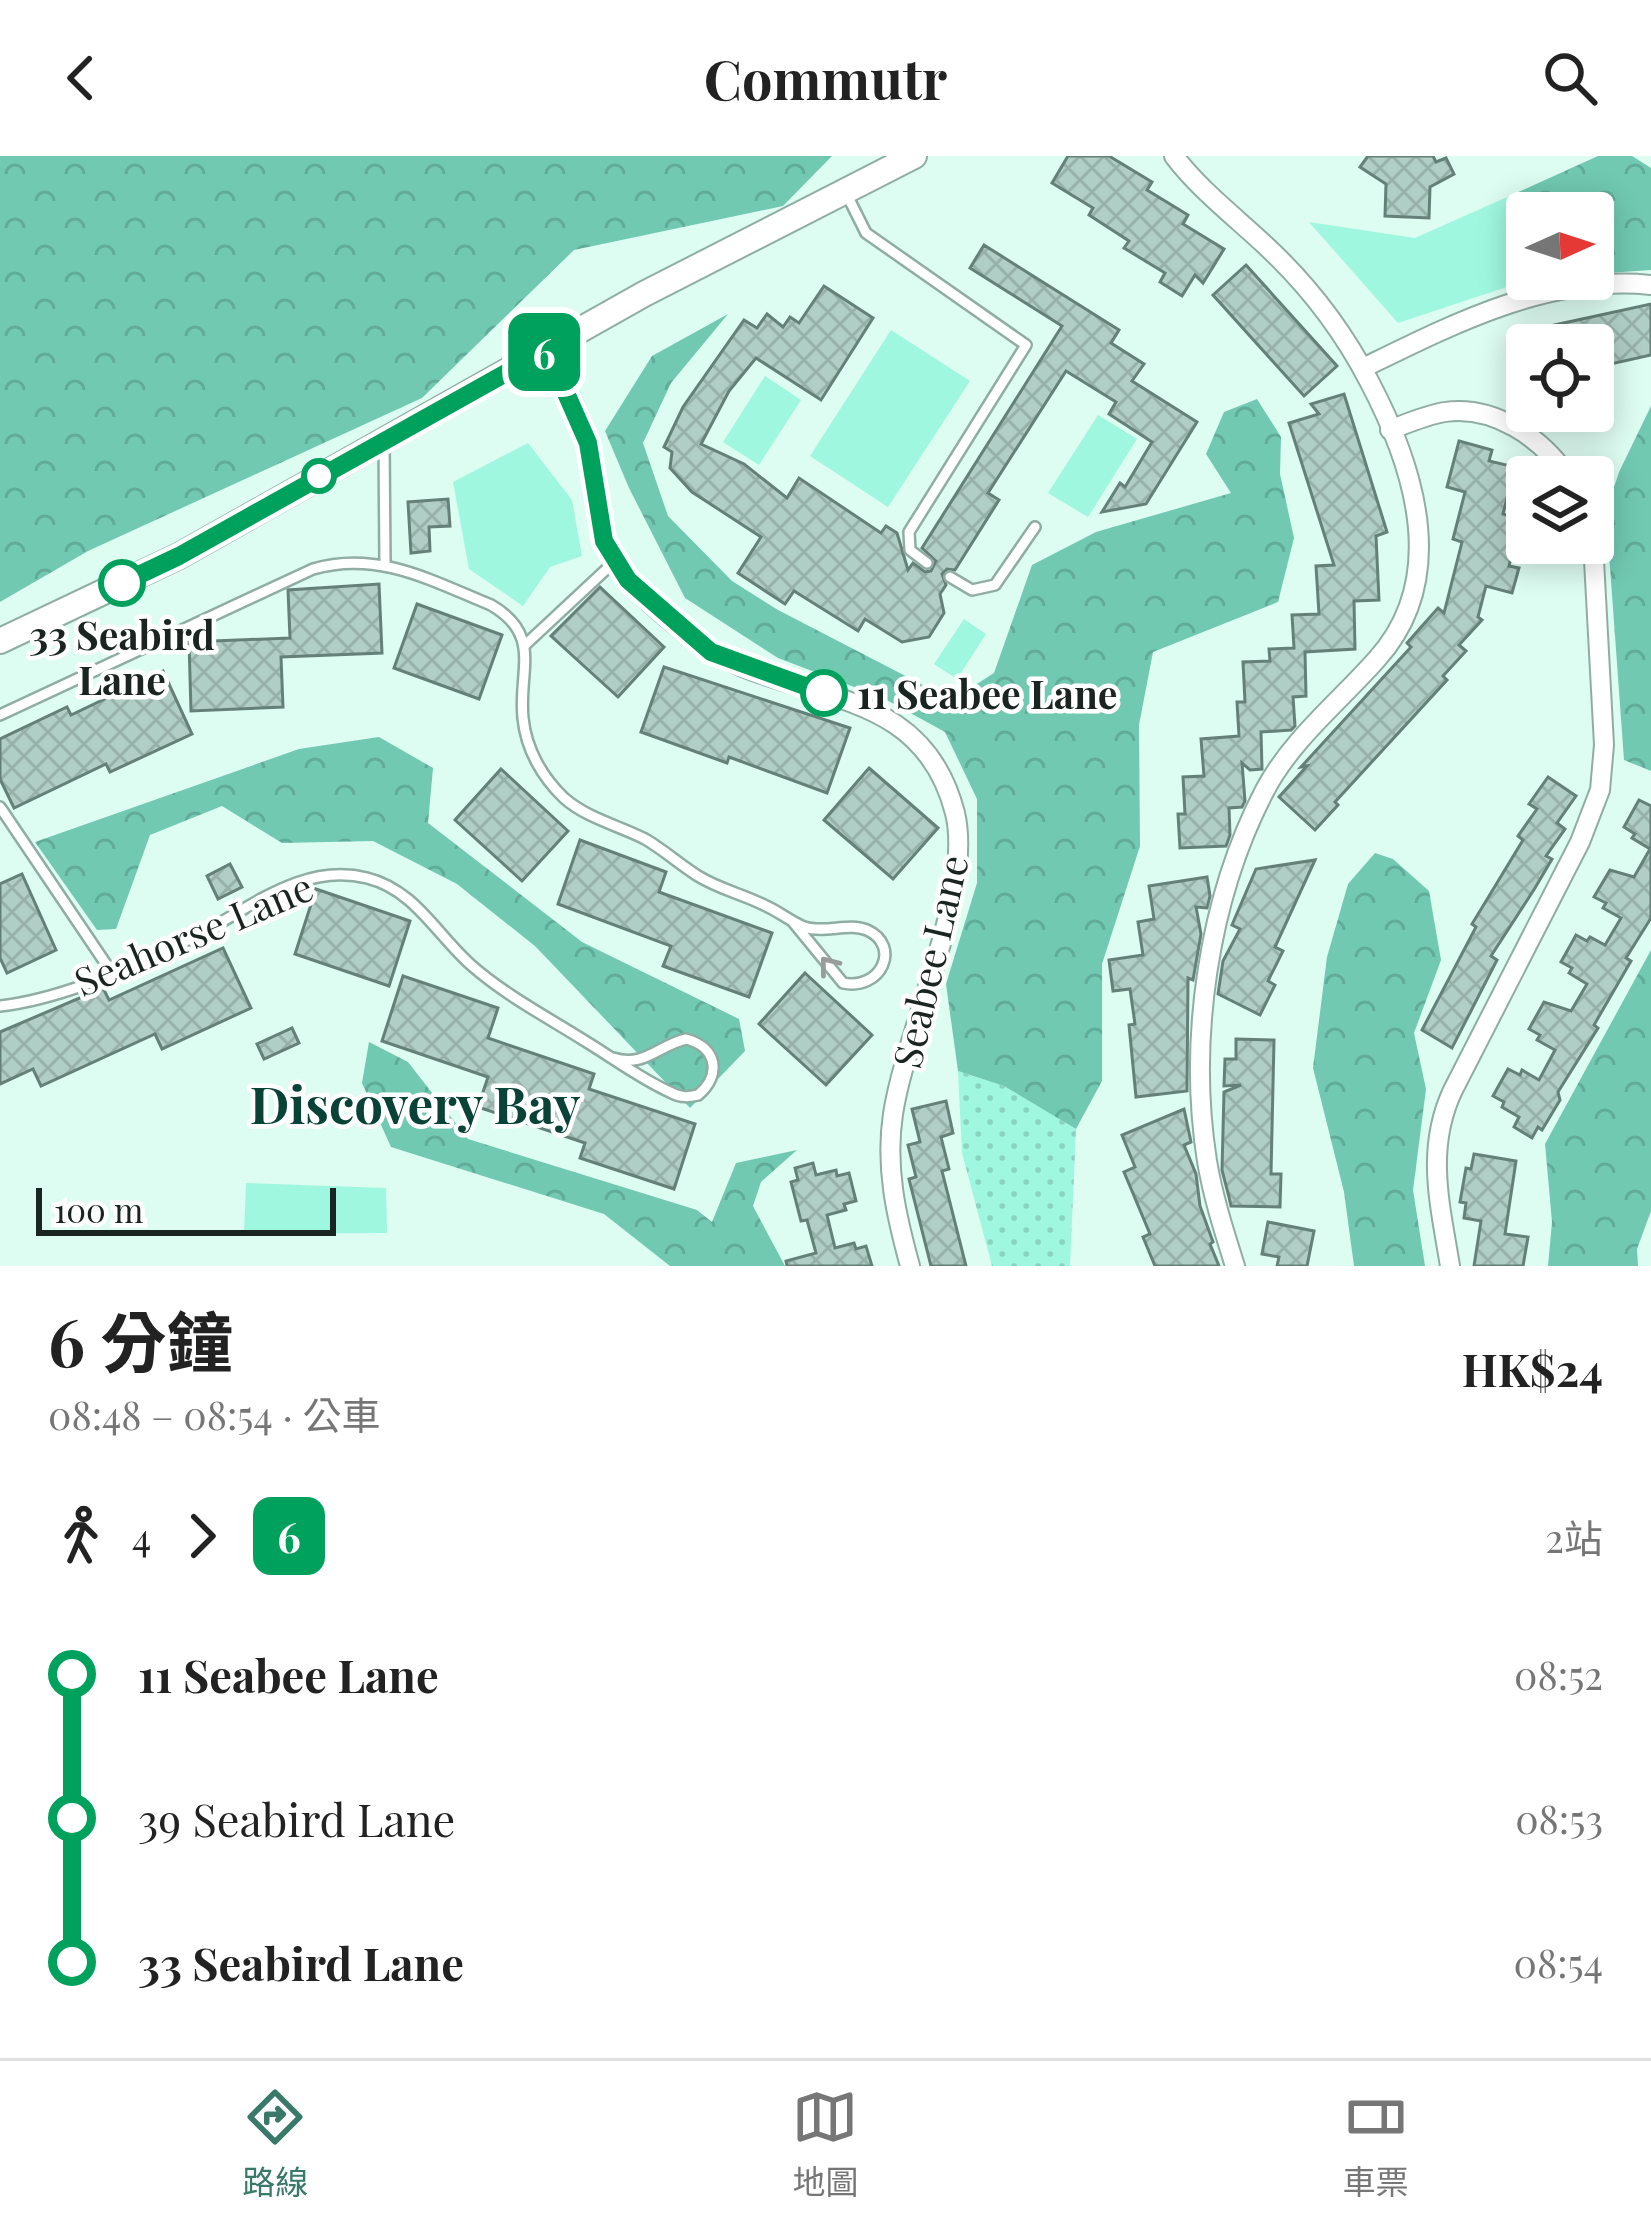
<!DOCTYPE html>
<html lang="zh-TW">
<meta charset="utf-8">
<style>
:root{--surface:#fff;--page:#f2f2f2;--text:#222;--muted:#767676;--line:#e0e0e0;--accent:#387969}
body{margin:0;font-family:"Playfair Display","Noto Sans TC",serif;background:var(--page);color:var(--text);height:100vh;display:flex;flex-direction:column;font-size:45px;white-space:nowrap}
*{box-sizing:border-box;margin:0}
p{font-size:39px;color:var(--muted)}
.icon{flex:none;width:66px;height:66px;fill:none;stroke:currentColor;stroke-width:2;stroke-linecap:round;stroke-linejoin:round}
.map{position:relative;height:1110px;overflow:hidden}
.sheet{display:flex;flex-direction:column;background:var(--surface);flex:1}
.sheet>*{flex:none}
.badge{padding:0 24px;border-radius:18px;font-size:42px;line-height:78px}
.needle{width:78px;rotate:87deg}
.fabs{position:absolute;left:1506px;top:36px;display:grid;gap:24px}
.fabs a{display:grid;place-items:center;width:108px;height:108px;border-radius:12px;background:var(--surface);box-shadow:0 6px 30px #0003;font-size:60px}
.scale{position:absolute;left:36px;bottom:30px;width:300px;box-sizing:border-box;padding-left:12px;border:6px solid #1a2522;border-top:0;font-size:33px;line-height:42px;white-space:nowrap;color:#1a2522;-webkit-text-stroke:9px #fff;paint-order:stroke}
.map>.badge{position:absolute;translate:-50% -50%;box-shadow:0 0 0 6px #fff}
.legs{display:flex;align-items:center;gap:18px;height:132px;padding:0 48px;font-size:39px}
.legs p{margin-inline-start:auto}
.summary{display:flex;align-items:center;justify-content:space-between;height:204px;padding:0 48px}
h1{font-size:66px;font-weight:700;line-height:90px}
ul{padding:0 48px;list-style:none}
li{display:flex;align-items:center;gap:42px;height:144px;font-size:45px}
li i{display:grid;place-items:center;width:18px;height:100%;margin:0 15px;background:currentColor}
li i::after{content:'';width:30px;height:30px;margin:-15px;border:9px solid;border-radius:50%;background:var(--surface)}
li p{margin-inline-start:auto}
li:first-child i{background:linear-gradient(#0000 50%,currentColor 0)}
li:last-child i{background:linear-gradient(currentColor 50%,#0000 0)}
header{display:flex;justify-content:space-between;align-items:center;height:156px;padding:0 48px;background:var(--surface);font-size:54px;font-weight:700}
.dock{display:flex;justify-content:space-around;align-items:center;height:168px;border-top:3px solid var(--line);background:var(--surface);font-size:33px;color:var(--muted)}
.dock a{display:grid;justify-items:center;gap:6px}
.dock .current{color:var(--accent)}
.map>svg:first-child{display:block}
.grass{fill:url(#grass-dots)}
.forest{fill:url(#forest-crowns)}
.park{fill:#a0f7df}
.building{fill:url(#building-cross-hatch);stroke:#658078;stroke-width:3}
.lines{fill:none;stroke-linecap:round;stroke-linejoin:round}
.lane-casing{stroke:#90ada4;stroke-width:14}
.street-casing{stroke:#90ada4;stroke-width:22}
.secondary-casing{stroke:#90ada4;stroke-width:28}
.lane{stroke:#fff;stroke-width:9}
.street{stroke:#fff;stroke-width:18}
.secondary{stroke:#fff;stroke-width:24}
.oneway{stroke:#989d9c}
.line-1-casing{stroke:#fff;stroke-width:27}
.line-1{stroke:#00a15c;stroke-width:18}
.stop-1-dot{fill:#fff;stroke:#00a15c;stroke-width:6}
.labels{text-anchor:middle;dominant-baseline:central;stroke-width:9;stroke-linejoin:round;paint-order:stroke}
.stop-label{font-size:39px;font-weight:bold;fill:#1a2522;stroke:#fff}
.street-label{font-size:39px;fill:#1a2522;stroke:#fff}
.district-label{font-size:51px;font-weight:bold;fill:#094237;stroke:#fff}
</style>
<header><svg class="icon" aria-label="back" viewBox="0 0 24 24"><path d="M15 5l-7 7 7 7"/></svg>Commutr<svg class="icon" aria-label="search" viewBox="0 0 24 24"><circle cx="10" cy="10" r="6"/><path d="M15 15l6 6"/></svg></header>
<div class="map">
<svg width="1651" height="1110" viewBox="0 0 1651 1110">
<defs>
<pattern id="grass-dots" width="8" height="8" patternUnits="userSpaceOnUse" patternTransform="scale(3)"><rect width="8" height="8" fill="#a0f7df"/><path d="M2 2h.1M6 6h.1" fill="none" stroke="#89d4bf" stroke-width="1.8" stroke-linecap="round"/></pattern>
<pattern id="forest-crowns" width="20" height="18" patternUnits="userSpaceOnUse" patternTransform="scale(3)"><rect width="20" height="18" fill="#71c9b2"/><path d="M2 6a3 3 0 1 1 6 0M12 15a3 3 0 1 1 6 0" fill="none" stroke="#61ac99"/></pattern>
<pattern id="building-cross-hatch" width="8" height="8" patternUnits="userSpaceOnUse" patternTransform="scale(3)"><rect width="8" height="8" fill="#b0cec5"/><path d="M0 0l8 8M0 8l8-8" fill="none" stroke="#97b1a9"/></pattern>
</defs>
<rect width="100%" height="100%" fill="#ddfcf2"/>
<polygon class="grass" points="958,915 1004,930 1076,973 1070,1110 992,1110 962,997"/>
<g class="forest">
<polygon points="0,0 832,0 783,50 574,94 422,242 88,395 0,446"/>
<polygon points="1598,0 1632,0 1651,12 1651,114 1593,118 1593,57 1527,57 1527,123 1554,123 1519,127 1514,38"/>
<polygon points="728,158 671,227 643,287 668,360 732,425 778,454 952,544 994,517 1032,409 1096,376 1231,337 1206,298 1224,256 1257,243 1281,281 1280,318 1294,382 1278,446 1153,496 1139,569 1140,690 1102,808 1102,925 1076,973 1004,930 958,915 946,828 977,727 977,643 945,576 883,542 778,502 685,442 629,332 605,275 652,200"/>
<polygon points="1651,250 1651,615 1624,604 1606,356 1619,316"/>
<polygon points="379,581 433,612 428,667 582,786 739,863 745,895 690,952 535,790 457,728 373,685 282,687 222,650 150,679 116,773 97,774 35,686 299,593"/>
<polygon points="1375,697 1393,703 1429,735 1441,804 1414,877 1426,933 1413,1034 1425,1110 1354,1110 1344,1036 1313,912 1327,801 1348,728"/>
<polygon points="1651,794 1651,1055 1637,1093 1638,1110 1548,1110 1552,1066 1545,988"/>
<polygon points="369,886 408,906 468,983 697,1054 712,1066 736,1007 797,994 761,1026 753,1050 785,1110 670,1110 604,1058 391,991 362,927"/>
</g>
<g class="park">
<polygon points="1514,38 1519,127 1398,167 1309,66 1415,82"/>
<polygon points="891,174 970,225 888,351 810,300"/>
<polygon points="765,220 801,244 759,309 723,286"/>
<polygon points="1098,259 1137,283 1088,361 1048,337"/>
<polygon points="528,287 572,344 582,400 550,411 523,450 469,413 453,326"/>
<polygon points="964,463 986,478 957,523 934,508"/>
<polygon points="246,1027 386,1032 387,1077 244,1078"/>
</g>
<g class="building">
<polygon points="1068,0 1109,0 1152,26 1147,34 1188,59 1183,68 1224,93 1203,127 1195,119 1182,140 1160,126 1165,117 1124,92 1129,85 1089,59 1093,52 1052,27"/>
<polygon points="1368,0 1433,0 1436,6 1446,2 1454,18 1430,31 1429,62 1385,60 1386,28 1360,11"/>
<polygon points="984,89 1119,174 1111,187 1144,208 1132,225 1197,266 1146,348 1102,356 1120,327 1125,331 1152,286 1109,258 1116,246 1066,215 988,337 999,344 955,414 947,413 942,418 946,429 940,438 944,457 929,481 902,486 865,463 858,475 794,435 785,448 738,417 761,381 692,336 670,312 672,296 664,291 683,251 744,164 757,172 767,158 783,171 790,161 799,167 824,130 873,162 821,244 756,202 729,235 701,288 744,308 787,342 799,322 881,377 886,370 897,377 908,414 913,407 925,416 931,415 936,405 922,392 1062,170 970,112"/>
<polygon points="1246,109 1337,210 1304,240 1213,139"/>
<polygon points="1651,148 1651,199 1593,212 1593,189 1530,189 1527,175"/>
<polygon points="1344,238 1387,376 1376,380 1379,444 1354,445 1355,493 1305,496 1306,540 1293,541 1295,570 1291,574 1261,576 1262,613 1250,614 1242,607 1245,645 1242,651 1229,652 1230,679 1226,690 1180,692 1178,658 1185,658 1183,621 1204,620 1201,583 1239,580 1237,546 1245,546 1243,506 1270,505 1269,493 1294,492 1292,459 1319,458 1316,410 1334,409 1289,267 1319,258 1311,248"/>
<polygon points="1459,285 1492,294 1489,305 1515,311 1503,358 1521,363 1509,410 1519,412 1512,437 1486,430 1478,461 1482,464 1459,489 1466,495 1443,520 1447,524 1335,646 1338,649 1315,674 1279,641 1307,610 1301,611 1411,491 1407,487 1438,452 1444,457 1462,386 1453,383 1465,336 1447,331"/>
<polygon points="448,343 450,370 429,371 430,395 411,397 408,346"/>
<polygon points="379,428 382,497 281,501 283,551 191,555 189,486 290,482 288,434"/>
<polygon points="600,431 664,491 618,541 551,480"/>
<polygon points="417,448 502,479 479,543 394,512"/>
<polygon points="664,511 850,572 827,637 729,601 727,607 641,576"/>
<polygon points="163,515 192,578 110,616 106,608 14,652 0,623 0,583 67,551 71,559"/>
<polygon points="869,612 938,672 893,723 824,664"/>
<polygon points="501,613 568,675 522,725 455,664"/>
<polygon points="1548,621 1576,640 1557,667 1565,673 1546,700 1552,703 1535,732 1491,800 1497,804 1452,892 1422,874 1476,771 1472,768 1523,684 1518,680 1537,653 1529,648"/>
<polygon points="1639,644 1651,650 1651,762 1626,802 1631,805 1594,869 1598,872 1558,936 1560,944 1542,974 1538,971 1532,982 1514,971 1519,961 1502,951 1504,946 1493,940 1508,913 1520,919 1522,914 1539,924 1555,894 1537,884 1540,879 1529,873 1544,846 1571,855 1587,828 1569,817 1572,812 1561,806 1576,779 1587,785 1590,781 1605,789 1621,762 1603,752 1606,747 1594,741 1610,714 1634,721 1650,693 1632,682 1635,678 1624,671"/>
<polygon points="580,684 666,716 659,736 772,777 749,841 663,810 671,790 558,748"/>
<polygon points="1315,704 1275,791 1283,795 1268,825 1275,829 1260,859 1218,838 1223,805 1240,773 1232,769 1256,713"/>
<polygon points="230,708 242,731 218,743 207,720"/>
<polygon points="22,718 56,794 7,817 0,802 0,728"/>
<polygon points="1207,721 1210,740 1207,752 1196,751 1201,778 1193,824 1188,822 1187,935 1136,941 1129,869 1135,868 1130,833 1113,835 1109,804 1143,799 1138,766 1154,763 1149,730"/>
<polygon points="316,733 410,765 389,830 295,798"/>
<polygon points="223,792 251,852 162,893 155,878 41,930 33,913 0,928 0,876 103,832 109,844"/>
<polygon points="805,817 872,879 826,929 759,868"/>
<polygon points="403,820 498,852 488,882 594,918 589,933 695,968 674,1033 580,1002 585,987 478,951 488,921 382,885"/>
<polygon points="292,872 299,887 264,903 257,888"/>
<polygon points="1236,883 1274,884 1271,1018 1281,1018 1280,1051 1231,1050 1229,1041 1222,1014 1224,936 1241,929 1224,930 1225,903 1236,903"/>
<polygon points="946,945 953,977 941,981 949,1013 942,1015 966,1110 931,1110 909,1023 916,1021 908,989 920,986 912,953"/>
<polygon points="1184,953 1191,986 1184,989 1196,1018 1200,1050 1213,1086 1210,1088 1219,1110 1155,1110 1143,1081 1150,1078 1124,1016 1135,1011 1122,979"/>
<polygon points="1474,998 1516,1005 1505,1078 1528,1081 1523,1110 1474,1110 1481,1065 1464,1062 1466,1047 1460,1046 1466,1012 1471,1013"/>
<polygon points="813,1007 816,1019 836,1014 837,1020 849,1017 856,1045 844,1048 846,1054 827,1059 835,1092 854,1087 856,1093 866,1090 872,1110 787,1110 786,1105 816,1097 807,1064 801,1065 791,1026 798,1024 795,1012"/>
<polygon points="1268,1066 1314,1075 1307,1110 1277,1110 1279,1101 1262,1098"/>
</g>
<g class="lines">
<g class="lane-casing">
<g id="lane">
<polyline points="847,39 866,77 1026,189 909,376 910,394 927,407"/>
<polyline points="384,286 385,408"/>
<polyline points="950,421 972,434 995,429 1035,371"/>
<polyline points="525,489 613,407"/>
<path d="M 0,559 L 313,413 C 378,394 432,425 491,449 C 543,479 518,515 523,562 C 526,593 542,621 564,642 C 588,663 618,669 645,683 C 664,694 679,708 698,720 C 719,733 742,738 764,749 C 778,755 790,765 804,771 C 825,778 849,766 867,774 C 902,790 881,835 843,827 L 793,766"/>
<polyline points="0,651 112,817"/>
<path d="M 0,850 C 64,843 141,808 198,779 C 251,752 303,706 367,722 C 415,734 436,778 471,809 C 505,839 547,861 585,885 C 613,902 642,924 672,937 C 681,942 689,941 698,939 C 722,919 717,891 686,883 C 659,889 644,912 613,902"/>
</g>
</g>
<g class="street-casing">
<g id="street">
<path d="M 1174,0 C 1199,33 1234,60 1265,89 C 1306,127 1343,175 1369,225 C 1415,312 1450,422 1377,503 C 1339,546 1292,583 1265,634 C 1208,743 1188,884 1207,1005 C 1213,1041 1224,1075 1235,1110"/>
<path d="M 547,195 C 563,223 578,255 588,286 C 599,323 594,366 612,401 C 628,431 662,458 688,479 C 777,553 919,516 955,657 C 974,736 906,873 893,958 C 885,1011 896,1059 910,1110"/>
<path d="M 1363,212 C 1451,169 1549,118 1651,129"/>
<path d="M 1390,274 C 1408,267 1426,259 1445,256 C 1494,249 1542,282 1568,321"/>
<path d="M 1450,1110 C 1440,1048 1425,993 1453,934 L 1580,686 L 1600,634 L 1604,589 L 1593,386"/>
</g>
</g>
<g class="secondary-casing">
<polyline id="secondary" points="0,485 179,400 644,138 914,0"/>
</g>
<use href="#lane" class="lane"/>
<use href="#street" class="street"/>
<use href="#secondary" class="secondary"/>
</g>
<defs><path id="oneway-chevron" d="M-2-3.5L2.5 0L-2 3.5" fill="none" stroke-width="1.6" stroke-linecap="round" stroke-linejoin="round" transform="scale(3)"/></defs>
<use class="oneway" href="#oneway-chevron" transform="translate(828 809) rotate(-128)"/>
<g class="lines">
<g class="line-1-casing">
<polyline id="line-1" points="122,427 179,400 547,194 588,287 604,385 628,424 711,496 824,537"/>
</g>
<use href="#line-1" class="line-1"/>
</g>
<g class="stop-1-dot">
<circle cx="319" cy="320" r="15"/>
<circle cx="122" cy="427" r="21"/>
<circle cx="824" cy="537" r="21"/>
</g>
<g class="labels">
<g class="stop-label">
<text x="122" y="478">33 Seabird<tspan x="122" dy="45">Lane</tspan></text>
<text x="857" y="537" text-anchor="start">11 Seabee Lane</text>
</g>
<g class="street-label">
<text transform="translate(193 777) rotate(-23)">Seahorse Lane</text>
<text transform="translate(929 805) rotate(-77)">Seabee Lane</text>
</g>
<g class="district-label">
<text x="415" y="947">Discovery Bay</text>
</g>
</g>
</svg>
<div class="fabs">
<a><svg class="needle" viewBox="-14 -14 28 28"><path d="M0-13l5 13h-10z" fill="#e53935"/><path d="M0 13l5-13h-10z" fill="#767676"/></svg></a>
<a><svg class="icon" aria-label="locate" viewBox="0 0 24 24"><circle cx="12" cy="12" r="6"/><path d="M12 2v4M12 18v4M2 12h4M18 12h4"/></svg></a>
<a><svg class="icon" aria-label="layers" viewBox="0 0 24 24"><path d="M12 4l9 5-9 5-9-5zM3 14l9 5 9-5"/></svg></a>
</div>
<div class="scale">100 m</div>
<b class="badge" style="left:544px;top:196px;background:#00a15c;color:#fff">6</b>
</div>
<section class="sheet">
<div class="summary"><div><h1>6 分鐘</h1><p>08:48 – 08:54 · 公車</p></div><b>HK$24</b></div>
<div class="legs"><svg class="icon" aria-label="walk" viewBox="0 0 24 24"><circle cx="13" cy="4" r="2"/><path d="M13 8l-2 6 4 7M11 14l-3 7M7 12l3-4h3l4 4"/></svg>4<svg class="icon" aria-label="forward" viewBox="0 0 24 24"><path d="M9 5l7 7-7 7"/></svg><b class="badge" style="background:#00a15c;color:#fff">6</b><p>2站</p></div>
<ul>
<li><i style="color:#00a15c"></i><b>11 Seabee Lane</b><p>08:52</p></li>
<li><i style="color:#00a15c"></i><span>39 Seabird Lane</span><p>08:53</p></li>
<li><i style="color:#00a15c"></i><b>33 Seabird Lane</b><p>08:54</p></li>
</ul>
</section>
<nav class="dock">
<a class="current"><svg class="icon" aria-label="directions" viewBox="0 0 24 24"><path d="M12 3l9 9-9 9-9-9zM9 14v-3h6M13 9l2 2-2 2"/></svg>路線</a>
<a><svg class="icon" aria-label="map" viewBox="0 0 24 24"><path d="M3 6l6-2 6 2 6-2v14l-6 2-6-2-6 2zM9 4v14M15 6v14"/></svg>地圖</a>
<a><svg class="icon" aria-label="tickets" viewBox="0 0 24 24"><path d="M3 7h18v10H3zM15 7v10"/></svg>車票</a>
</nav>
